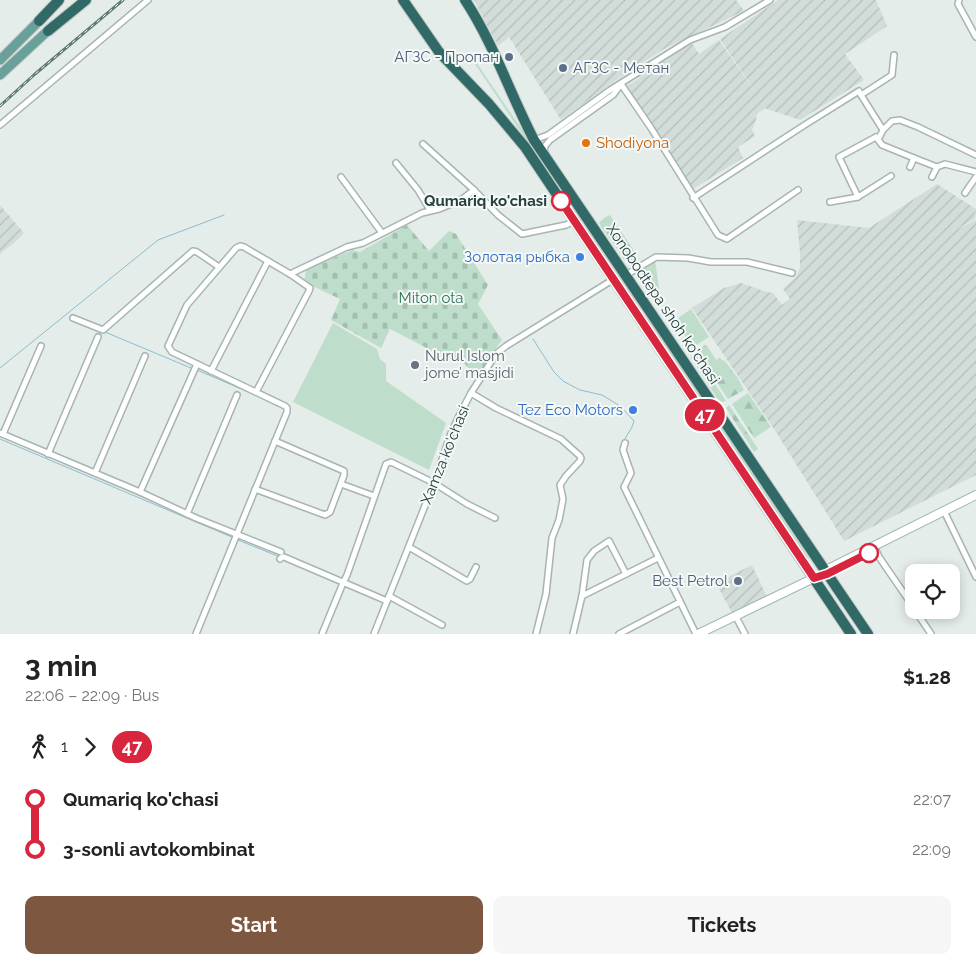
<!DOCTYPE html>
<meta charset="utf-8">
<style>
:root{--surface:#fff;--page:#f6f6f6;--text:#222;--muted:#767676;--accent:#7d573f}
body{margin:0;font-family:Raleway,sans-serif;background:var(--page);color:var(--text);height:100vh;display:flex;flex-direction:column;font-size:19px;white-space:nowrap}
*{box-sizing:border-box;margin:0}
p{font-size:16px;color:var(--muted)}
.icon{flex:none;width:28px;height:28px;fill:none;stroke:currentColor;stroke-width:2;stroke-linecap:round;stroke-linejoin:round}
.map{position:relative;height:634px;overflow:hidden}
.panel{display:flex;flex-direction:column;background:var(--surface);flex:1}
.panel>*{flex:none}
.badge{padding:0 10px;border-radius:16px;font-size:18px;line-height:32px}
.buttons{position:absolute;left:905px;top:564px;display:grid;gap:10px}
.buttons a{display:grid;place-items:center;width:55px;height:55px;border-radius:10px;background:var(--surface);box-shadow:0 2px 12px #0003;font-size:25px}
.map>.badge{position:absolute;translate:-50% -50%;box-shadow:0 0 0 2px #fff}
.legs{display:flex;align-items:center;gap:8px;height:55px;padding:0 25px;font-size:16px}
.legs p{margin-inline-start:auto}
.head{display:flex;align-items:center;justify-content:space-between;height:85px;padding:0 25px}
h1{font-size:28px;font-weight:700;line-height:38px}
.action{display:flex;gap:10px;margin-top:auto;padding:10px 25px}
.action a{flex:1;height:58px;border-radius:10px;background:var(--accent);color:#fff;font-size:20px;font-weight:700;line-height:58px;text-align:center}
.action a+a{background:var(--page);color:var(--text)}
ul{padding:0 25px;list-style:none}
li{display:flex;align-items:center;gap:18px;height:50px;font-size:19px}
li i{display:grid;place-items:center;width:8px;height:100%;margin:0 6px;background:currentColor}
li i::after{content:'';width:12px;height:12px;margin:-6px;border:4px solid;border-radius:50%;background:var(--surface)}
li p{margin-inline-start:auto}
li:first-child i{background:linear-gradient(#0000 50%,currentColor 0)}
li:last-child i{background:linear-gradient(currentColor 50%,#0000 0)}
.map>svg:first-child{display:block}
.industrial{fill:url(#industrial-furrows)}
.grass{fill:#beddcb}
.forest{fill:url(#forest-firs)}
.cemetery{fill:url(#cemetery-stones)}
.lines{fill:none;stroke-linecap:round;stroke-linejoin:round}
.stream{stroke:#8ebccf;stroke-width:1}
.street-casing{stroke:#a7b5b2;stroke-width:8}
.secondary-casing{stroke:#a3b8b4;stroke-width:10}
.primary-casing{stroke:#c2c9c8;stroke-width:11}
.highway-casing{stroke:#c2c9c8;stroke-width:12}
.street{stroke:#fff;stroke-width:5}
.secondary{stroke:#fff;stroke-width:8}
.primary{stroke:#6aa09a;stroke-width:9}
.highway{stroke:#316966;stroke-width:10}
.rail-casing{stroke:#5f7976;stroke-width:3}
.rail{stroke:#f4f9f8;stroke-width:1;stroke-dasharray:4;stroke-linecap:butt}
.line-1-casing{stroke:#fff;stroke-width:11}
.line-1{stroke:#d7263d;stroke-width:8}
.service-dot{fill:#5c6f8a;stroke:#f4f9f8;stroke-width:2}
.food-dot{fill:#e8710a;stroke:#f4f9f8;stroke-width:2}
.stop-1-dot{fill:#fff;stroke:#d7263d;stroke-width:2.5}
.shop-dot{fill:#3f7fe0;stroke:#f4f9f8;stroke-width:2}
.worship-dot{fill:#6b7280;stroke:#f4f9f8;stroke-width:2}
.labels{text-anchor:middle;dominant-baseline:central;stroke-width:4;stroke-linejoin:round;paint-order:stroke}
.service-label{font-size:15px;fill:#4e5e75;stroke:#f4f9f8;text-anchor:end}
.food-label{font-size:15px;fill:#c56008;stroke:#f4f9f8;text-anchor:start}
.stop-label{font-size:15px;font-weight:bold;fill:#243e3b;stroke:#f4f9f8;text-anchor:end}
.shop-label{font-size:15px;fill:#366cbe;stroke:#f4f9f8;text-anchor:end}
.park-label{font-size:15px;fill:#307354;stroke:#f4f9f8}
.street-label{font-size:15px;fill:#243e3b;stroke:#f4f9f8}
.worship-label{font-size:15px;fill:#5b616d;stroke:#f4f9f8;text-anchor:start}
</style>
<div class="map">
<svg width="976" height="634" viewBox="0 0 976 634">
<defs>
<pattern id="industrial-furrows" width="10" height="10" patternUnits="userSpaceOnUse" patternTransform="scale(1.25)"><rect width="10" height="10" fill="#d2ddd9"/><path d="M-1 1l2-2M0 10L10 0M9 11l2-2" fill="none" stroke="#b4bfbb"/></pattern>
<pattern id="forest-firs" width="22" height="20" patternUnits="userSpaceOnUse" patternTransform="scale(1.25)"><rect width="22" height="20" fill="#beddcb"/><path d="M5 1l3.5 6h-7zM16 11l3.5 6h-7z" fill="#a3bfaf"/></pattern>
<pattern id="cemetery-stones" width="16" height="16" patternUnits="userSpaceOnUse" patternTransform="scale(1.25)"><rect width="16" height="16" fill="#beddcb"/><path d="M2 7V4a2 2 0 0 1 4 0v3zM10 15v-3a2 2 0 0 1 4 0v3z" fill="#a3bfaf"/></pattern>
</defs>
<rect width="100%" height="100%" fill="#e4edea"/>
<g class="industrial">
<polygon points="474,0 736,0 744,11 664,49 612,83 561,120 509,37 498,46"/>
<polygon points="778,0 876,0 887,26 845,54 864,80 800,120 767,109 766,108 757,114 756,120 752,130 755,136 738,147 743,158 693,189 627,86 692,43 699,54 719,40 758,96 720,39"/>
<polygon points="937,184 976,209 975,219 953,231 976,220 976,475 844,541 776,432 692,308 724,288 741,283 764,291 773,293 782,305 790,299 783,289 796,277 800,268 800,253 797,220 869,228"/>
<polygon points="0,205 24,233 14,243 0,254"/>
<polygon points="752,565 767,597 732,613 716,583"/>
</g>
<g class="grass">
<polygon points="474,59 639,302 638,303 636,303 473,61"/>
<polygon points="655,260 659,289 662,293 657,296 640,271 641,269"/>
<polygon points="691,309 709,337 693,347 674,321"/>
<polygon points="647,313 809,558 807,560 644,315"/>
<polygon points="333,323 377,349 380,359 386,364 386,381 446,423 429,470 293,402"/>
</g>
<g class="forest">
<polygon points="610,215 633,249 637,262 632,262 624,259 602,228 599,223 604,218"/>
<polygon points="705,345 708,347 716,360 720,358 723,361 724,360 737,377 744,390 728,399 696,351"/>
<polygon points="694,352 726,401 723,402 719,401 691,358"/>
<polygon points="748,393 771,427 754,438 732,404"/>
<polygon points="729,405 758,449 754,452 726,408"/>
</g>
<polygon class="cemetery" points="407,225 429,251 449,231 456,234 488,285 478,304 502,340 476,377 460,358 452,361 390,329 381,348 331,320 340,299 304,282 306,270 352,250 360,252"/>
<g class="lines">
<g class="stream">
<polyline points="105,332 191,368"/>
<polyline points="533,339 554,372 563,381 580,390 602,395 620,406 634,421 632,427 620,447 621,449"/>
<polyline points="0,368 158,240 224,215"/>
<polyline points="197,370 246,391"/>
<polyline points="0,439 234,538"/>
<polyline points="238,540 280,557"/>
</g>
<g class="street-casing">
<g id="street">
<polyline points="959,0 958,4 976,37"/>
<polyline points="621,84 651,128 718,235 727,239 798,190"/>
<polyline points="861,95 883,130 892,121 900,120 918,127 976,155"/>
<polyline points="0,125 148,0"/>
<polyline points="876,137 882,145 914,158 937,167 945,164 976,172"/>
<polyline points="534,140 548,135 610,90 690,40 725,27 770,0"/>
<polyline points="423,144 474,190 498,215 522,234 566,225 574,221"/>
<polyline points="544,152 545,146 550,140 613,95 619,87"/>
<polyline points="396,163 418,190 430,210"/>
<polyline points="910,167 914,158"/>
<polyline points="341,177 382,233"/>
<polyline points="932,177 937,167"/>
<polyline points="965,193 976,177"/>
<polyline points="858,197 839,157 876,137 879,138 883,130"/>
<polyline points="693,198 803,126 859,91 861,95 892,75 894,55"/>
<polyline points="830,202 858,197 891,176"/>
<polyline points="290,274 347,247 363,243 422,213 439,209 461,200 474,190"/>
<polyline points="626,275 656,257 688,258 711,262 747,262 792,273"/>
<polyline points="73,318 103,330 193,251 197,252 219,267"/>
<polyline points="211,371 268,261"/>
<polyline points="471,393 496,408 561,439 580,456 581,458 580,461 566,476 560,485 563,499 559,520 552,538 546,594 536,634"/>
<polyline points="0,433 140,492 196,518 281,552"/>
<polyline points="3,434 41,346"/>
<polyline points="625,443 623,450 631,473 624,487 696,634"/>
<polyline points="48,454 98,337"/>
<polyline points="95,473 145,356"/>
<polyline points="341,484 374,496"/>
<polyline points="255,489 325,515 330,512 344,475 344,471 275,441"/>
<polyline points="140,492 197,364"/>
<polyline points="944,511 976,577"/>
<polyline points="187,514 237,395"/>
<polyline points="874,546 879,557 914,608"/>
<polyline points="409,547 467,581 470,579 476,567"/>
<polyline points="280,559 282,557 284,557 387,601"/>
<polyline points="389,596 442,625"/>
<polyline points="582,596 658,558"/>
<polyline points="915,610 931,634"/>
<polyline points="735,615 745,634"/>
<polyline points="196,634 287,412 287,408 285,406 172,352 168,346 187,305 236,248 240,246 244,247 290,274 310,288 309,291 256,392"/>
<polyline points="322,634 343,583 347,575 386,464 391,462 434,483 467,504 495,518"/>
<polyline points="374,634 434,483 451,433 459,416 471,393 496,354 506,346 614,279"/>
<polyline points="573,634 582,596 587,560 594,551 609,541 626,574"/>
<polyline points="619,634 680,602"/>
</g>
</g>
<g class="secondary-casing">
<g id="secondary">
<polyline points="824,571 976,495"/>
<polyline points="698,634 814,578"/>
</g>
</g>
<g class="primary-casing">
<g id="primary">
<polyline points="0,60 43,17"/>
<polyline points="0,75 53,26"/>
</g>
</g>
<g class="highway-casing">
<g id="highway">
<polyline points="403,0 439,52 489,104 525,147 851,634"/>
<path d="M 465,0 C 494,44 510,94 534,140 L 868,634"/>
<polyline points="39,21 59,0"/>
<polyline points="48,31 86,0"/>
</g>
</g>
<use href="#street" class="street"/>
<use href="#secondary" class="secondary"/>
<use href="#primary" class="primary"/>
<use href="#highway" class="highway"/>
<g class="rail-casing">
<polyline id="rail" points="0,106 35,74 123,0"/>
</g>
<use href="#rail" class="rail"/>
</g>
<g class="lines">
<g class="line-1-casing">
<polyline id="line-1" points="561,201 814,578 827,574 869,553"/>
</g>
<use href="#line-1" class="line-1"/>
</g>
<g class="service-dot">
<circle cx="509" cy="57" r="5"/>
<circle cx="563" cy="68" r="5"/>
<circle cx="738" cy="581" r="5"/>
</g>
<circle class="food-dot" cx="586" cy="143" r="5"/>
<g class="stop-1-dot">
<circle cx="561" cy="201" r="9"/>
<circle cx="869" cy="553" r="9"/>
</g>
<g class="shop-dot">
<circle cx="580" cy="257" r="5"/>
<circle cx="633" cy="410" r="5"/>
</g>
<circle class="worship-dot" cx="415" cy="365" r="5"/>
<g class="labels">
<g class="service-label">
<text x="499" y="57">АГЗС - Пропан</text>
<text x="573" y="68" text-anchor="start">АГЗС - Метан</text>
<text x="728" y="581">Best Petrol</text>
</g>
<g class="food-label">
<text x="596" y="143">Shodiyona</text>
</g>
<g class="stop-label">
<text x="547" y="201">Qumariq ko'chasi</text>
</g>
<g class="shop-label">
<text x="570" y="257">Золотая рыбка</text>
<text x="623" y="410">Tez Eco Motors</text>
</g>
<g class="park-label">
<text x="431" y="298">Miton ota</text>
</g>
<g class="street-label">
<text transform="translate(663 304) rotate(56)">Xonobodtepa shoh ko'chasi</text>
<text transform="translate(445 455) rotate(-68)">Xamza ko'chasi</text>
</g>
<g class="worship-label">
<text x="425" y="356">Nurul Islom<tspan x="425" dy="17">jome’ masjidi</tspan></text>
</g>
</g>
</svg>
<div class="buttons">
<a><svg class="icon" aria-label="locate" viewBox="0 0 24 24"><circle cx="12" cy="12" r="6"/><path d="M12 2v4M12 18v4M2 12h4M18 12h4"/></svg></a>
</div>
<b class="badge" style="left:705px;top:415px;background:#d7263d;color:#fff">47</b>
</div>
<section class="panel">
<div class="head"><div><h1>3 min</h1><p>22:06 – 22:09 · Bus</p></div><b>$1.28</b></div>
<div class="legs"><svg class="icon" aria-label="walk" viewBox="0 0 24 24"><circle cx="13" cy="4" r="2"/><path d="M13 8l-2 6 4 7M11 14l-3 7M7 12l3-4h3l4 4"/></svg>1<svg class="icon" aria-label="forward" viewBox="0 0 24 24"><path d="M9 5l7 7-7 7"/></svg><b class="badge" style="background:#d7263d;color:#fff">47</b></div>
<ul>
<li><i style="color:#d7263d"></i><b>Qumariq ko'chasi</b><p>22:07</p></li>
<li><i style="color:#d7263d"></i><b>3-sonli avtokombinat</b><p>22:09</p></li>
</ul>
<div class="action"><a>Start</a><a>Tickets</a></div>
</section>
